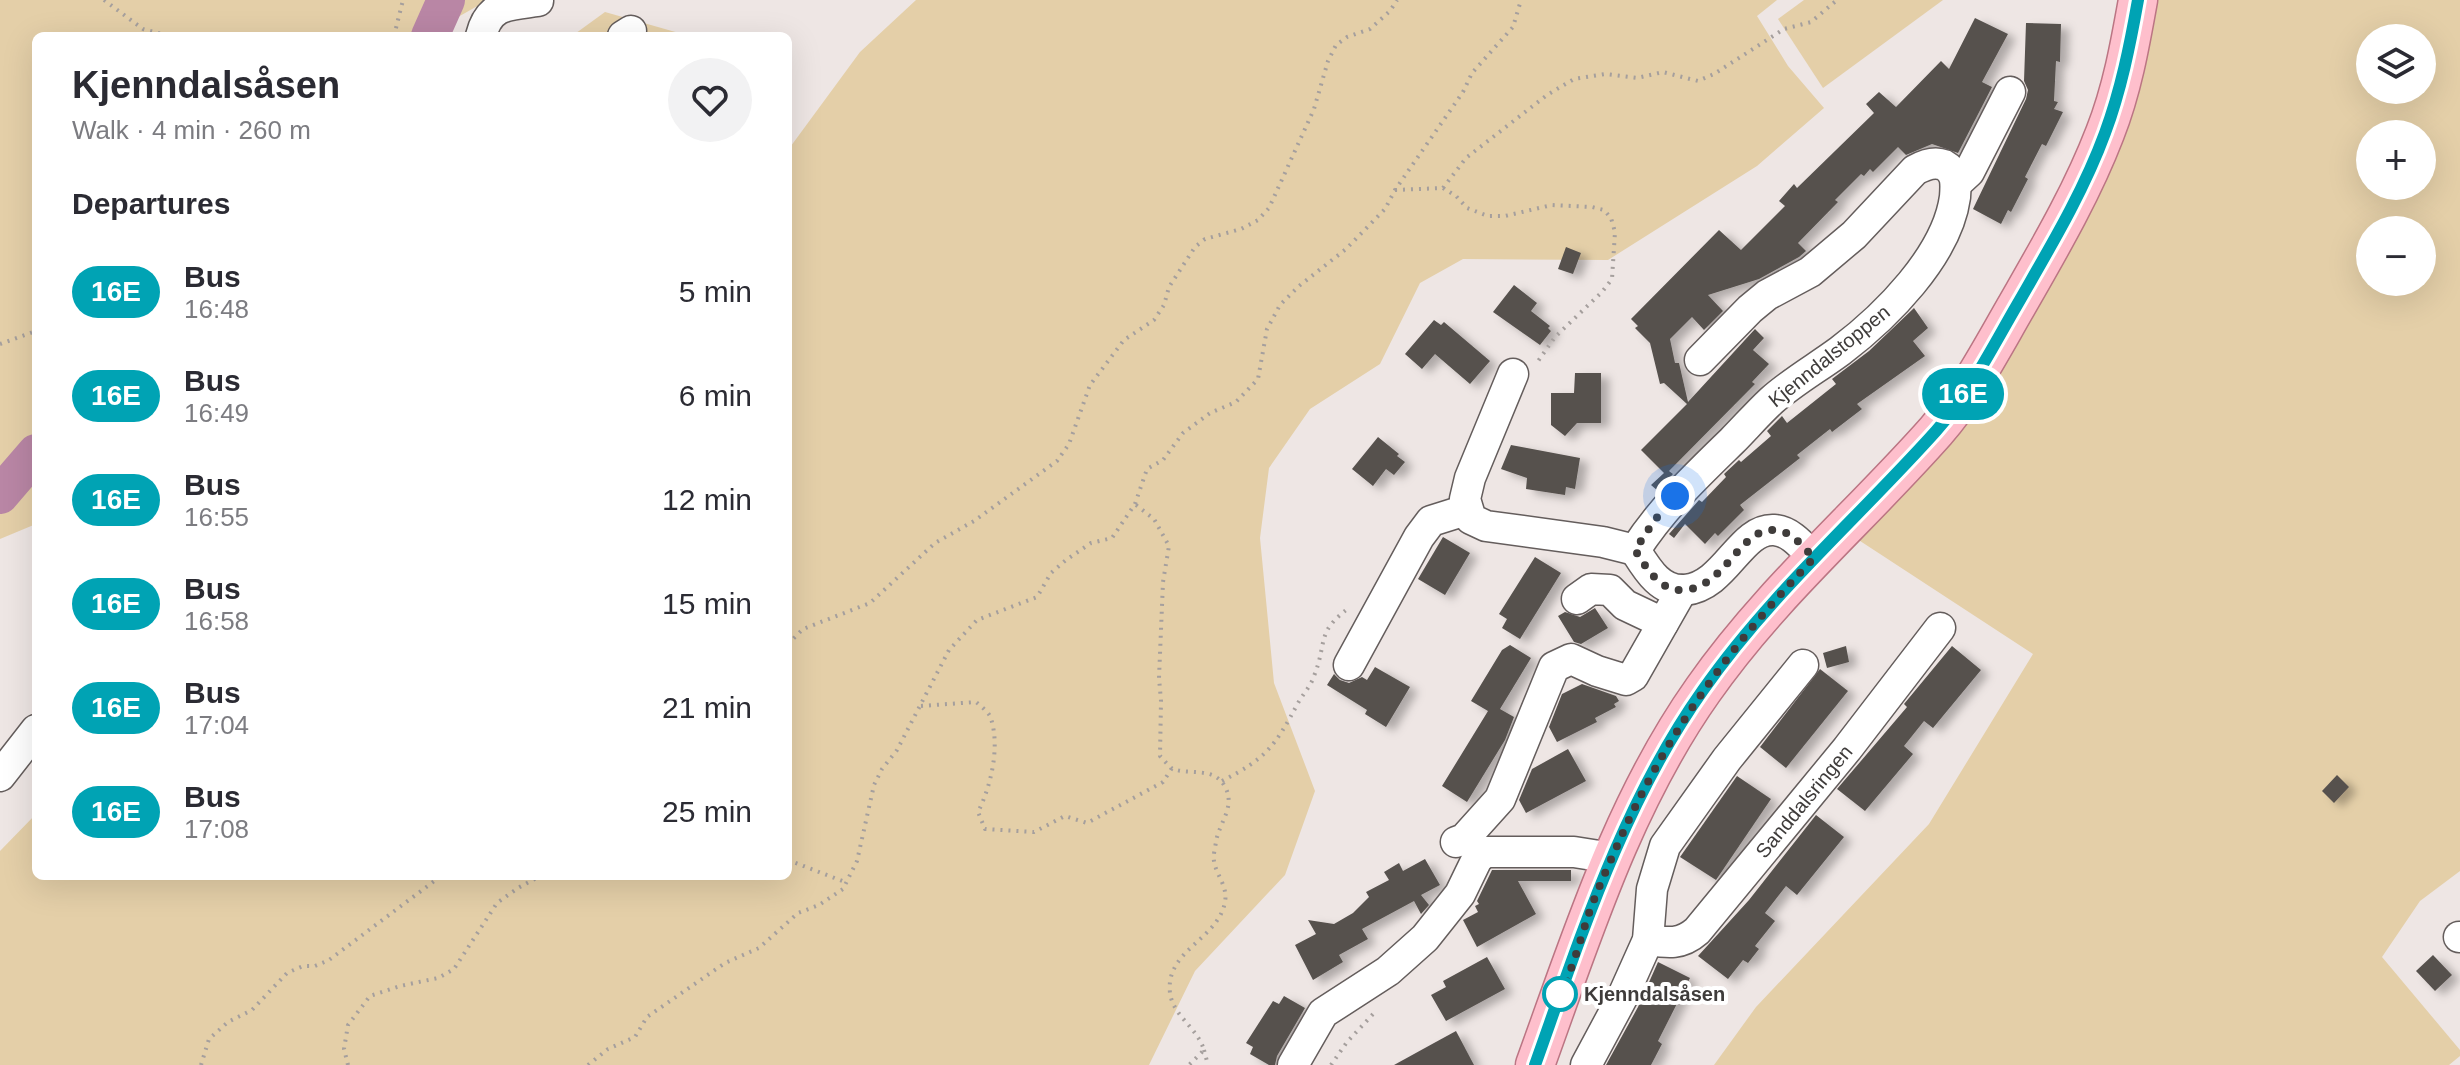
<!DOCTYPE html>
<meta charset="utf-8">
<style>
:root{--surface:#fff;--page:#f2f2f3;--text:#2b2b33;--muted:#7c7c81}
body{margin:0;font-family:Arial,sans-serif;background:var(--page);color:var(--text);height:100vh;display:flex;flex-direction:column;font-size:30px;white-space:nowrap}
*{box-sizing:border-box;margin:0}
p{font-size:26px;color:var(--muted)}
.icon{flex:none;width:44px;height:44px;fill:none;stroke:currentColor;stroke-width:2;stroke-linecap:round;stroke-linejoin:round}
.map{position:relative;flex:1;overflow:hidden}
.side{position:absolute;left:32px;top:32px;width:760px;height:848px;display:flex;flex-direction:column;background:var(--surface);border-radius:12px;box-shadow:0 8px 32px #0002}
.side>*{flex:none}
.badge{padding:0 16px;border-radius:26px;font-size:28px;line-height:52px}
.tools{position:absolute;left:2356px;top:24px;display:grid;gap:16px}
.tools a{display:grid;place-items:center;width:80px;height:80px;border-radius:50%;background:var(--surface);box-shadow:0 8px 32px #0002;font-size:40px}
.you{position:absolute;width:40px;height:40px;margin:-20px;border:6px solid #fff;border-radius:50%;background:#1a73e8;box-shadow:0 0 0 12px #1a73e833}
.map>.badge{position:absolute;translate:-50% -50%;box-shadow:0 0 0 4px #fff}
h2{padding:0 40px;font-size:30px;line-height:72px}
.round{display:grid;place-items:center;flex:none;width:84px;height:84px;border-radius:42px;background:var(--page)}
.head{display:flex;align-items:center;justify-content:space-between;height:136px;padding:0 40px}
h1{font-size:38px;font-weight:600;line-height:60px}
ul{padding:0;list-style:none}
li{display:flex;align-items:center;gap:24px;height:104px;padding:0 40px}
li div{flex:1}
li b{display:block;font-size:30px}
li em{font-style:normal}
li .badge{min-width:88px;font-weight:700;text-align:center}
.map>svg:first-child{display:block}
.green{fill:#e4cfa8;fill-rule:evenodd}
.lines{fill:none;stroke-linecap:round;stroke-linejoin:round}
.river{stroke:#b986a5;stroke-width:38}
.building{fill:#56514d;filter:url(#shadow)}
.minor-casing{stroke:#645d5c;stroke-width:33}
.major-casing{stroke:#bb7583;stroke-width:41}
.path{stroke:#a59f9d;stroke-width:4;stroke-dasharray:2 6;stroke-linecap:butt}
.minor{stroke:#fff;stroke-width:30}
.major{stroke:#febfcc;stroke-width:38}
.line-casing{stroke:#fff;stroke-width:18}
.line{stroke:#00a3b4;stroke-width:12}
.walk{stroke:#3f3c3b;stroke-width:8;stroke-dasharray:0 14.4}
.stop-dot{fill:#fff;stroke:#00a3b4;stroke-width:4}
.labels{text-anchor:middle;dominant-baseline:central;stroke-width:8;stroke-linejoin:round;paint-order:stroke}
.street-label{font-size:20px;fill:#3f3c3b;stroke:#fff}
.stop-label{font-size:20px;font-weight:bold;fill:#3f3c3b;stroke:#fff;text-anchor:start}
</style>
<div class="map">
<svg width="2460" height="1065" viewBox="0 0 2460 1065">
<defs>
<filter id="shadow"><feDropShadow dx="8" dy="4.5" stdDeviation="4" flood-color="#0004"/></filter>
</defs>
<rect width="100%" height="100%" fill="#eee6e4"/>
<g class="green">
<polygon points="0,0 488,0 451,21 431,36 36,36 36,524 0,539"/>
<polygon points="916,0 1777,0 1757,16 1788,66 1824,108 1757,166 1608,260 1463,259 1420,283 1380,364 1310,409 1269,468 1260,538 1274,683 1315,791 1285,875 1195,971 1149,1065 0,1065 0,851 36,814 36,876 788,876 788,150 860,52"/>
<polygon points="1804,0 1943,0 1823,88 1778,19"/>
<path d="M 2150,0 L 2460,0 L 2460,871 L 2420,901 L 2382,957 L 2460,1050 L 2460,1056 L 2449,1065 L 1714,1065 L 1756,1007 L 1929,824 L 2033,654 L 1854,537 L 1972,395 ZM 2370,38 L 2422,38 L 2422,90 L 2370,90 ZM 2370,134 L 2422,134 L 2422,186 L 2370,186 ZM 2370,230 L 2422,230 L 2422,282 L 2370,282 Z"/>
<polygon points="605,12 679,33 680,36 572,36"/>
</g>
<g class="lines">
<g class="river">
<polyline points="430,36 446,0"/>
<polyline points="0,495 36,453"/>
</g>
</g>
<g class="building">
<polygon points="1975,18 2008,34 1982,82 1992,87 1958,153 1932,144 1906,155 1898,147 1873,172 1870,169 1864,176 1861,174 1835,200 1838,202 1798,243 1806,251 1799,257 1759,279 1708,295 1723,311 1704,330 1692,317 1670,339 1675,363 1679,363 1688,402 1755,329 1764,338 1753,350 1769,364 1752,382 1755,384 1669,471 1673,474 1658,491 1651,485 1664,473 1641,450 1687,404 1664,383 1660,384 1650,343 1635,328 1638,326 1631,319 1719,230 1741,250 1785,206 1779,201 1794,184 1797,188 1874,113 1866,104 1879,92 1896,107 1941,61 1949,69"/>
<polygon points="2026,23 2061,24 2060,62 2056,61 2054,101 2058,102 2054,109 2063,112 2046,146 2042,144 2025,177 2028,179 2011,212 2008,210 2001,224 1973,209 2026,99 2028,90 2024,81"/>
<polygon points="1566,247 1581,253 1573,274 1558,269"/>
<polygon points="1514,285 1537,303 1531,311 1550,326 1548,328 1551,331 1540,345 1493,312"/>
<polygon points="1914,308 1928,328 1913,341 1925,356 1857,404 1862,409 1832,432 1830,429 1797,455 1800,458 1740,505 1744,510 1718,536 1715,533 1705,544 1685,524 1674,538 1669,534 1699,500 1702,502 1726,477 1724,474 1739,460 1741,462 1771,436 1767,431 1782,416 1787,423 1836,384 1832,379 1869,351"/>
<polygon points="1434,320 1441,325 1444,322 1490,361 1470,384 1435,354 1422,369 1405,354"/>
<polygon points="1575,373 1601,373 1601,423 1577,423 1565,436 1551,425 1551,393 1574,393"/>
<polygon points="1378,437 1399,454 1397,456 1405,462 1394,475 1386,469 1373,486 1352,469"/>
<polygon points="1511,445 1580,458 1575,489 1566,487 1565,495 1526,489 1527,478 1501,469"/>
<polygon points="1443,537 1470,553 1445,595 1418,579"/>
<polygon points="1535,557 1561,573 1520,639 1502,628 1507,619 1499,614"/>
<polygon points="1595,608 1608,628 1581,644 1574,642 1558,616 1565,612 1580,617"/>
<polygon points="1510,645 1531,658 1500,709 1514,717 1505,740 1467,802 1442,786 1488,711 1471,701 1502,650"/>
<polygon points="1846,646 1849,662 1827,668 1823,653"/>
<polygon points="1952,646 1981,670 1933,728 1924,721 1904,746 1913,754 1865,811 1837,789 1907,707 1904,704"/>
<polygon points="1375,667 1410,687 1386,727 1365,714 1367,710 1327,685 1334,674 1340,680 1349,683 1362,677 1367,680"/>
<polygon points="1820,669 1848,691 1786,768 1760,747"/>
<polygon points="1582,684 1616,696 1619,701 1614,704 1616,707 1595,718 1597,722 1557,742 1549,727 1562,694"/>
<polygon points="1568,749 1586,781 1526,813 1519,800 1532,769"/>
<polygon points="2337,775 2349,787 2334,803 2322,791"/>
<polygon points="1737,776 1771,799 1716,880 1680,857"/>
<polygon points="1816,815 1844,837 1797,895 1786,886 1765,913 1775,921 1755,946 1759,949 1748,963 1743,960 1728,979 1698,956 1749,900"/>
<polygon points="1425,859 1440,885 1421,895 1429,905 1421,914 1414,901 1362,929 1368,939 1339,955 1343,962 1313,980 1295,945 1316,934 1308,920 1334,924 1353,913 1369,897 1366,892 1389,880 1384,872 1399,863 1403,871"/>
<polygon points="1492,870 1571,870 1571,881 1518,881 1536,914 1477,947 1463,920 1478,912 1475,906 1479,904 1477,901"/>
<polygon points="2433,955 2452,975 2435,991 2416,971"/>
<polygon points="1487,957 1505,989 1446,1021 1431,995 1446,987 1443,981"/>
<polygon points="1658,962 1690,978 1658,1041 1662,1044 1651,1065 1606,1065 1638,1007"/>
<polygon points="1284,996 1305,1008 1277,1056 1275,1065 1269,1065 1250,1054 1253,1047 1246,1043 1273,1001 1279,1004"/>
<polygon points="1456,1031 1474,1065 1394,1065 1434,1043"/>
</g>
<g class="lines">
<g class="minor-casing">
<g id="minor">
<path d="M 481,36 C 489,3 509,5 538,1"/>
<polyline points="623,36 631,31"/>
<polyline points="1956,184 1969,172 2010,92"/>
<path d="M 1700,360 L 1750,309 L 1767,295 L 1810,272 L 1854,235 L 1915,170 C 1924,165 1934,161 1944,165 C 1957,172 1956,184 1955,197 C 1947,256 1885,317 1840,351 C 1817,368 1792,382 1771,401 C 1757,414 1745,428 1732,441 C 1696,476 1662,508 1635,550 C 1647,569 1660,592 1685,590 C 1726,586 1740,528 1774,530 C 1791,531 1803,547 1814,558"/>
<polyline points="1513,374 1470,478 1465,499 1471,519 1486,526 1603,542 1635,550"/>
<polyline points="1577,599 1591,589 1610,590 1625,605 1663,623"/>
<polyline points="1349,665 1419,537 1431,521 1466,510"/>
<polyline points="0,776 36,730"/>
<polyline points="1456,842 1464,839 1500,799 1554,667 1571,659 1597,671 1626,680 1633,676 1682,590"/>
<polyline points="2459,937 2460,937"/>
<path id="s1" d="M 1648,940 C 1668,943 1681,945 1697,931 L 1847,749 L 1940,628"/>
<polyline points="1293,1065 1323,1013 1388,971 1425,938 1460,894 1477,859 1485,852 1574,852 1612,858"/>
<polyline points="1586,1065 1622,998 1648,940 1652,889 1665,846 1727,759 1803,665"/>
</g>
</g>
<g class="major-casing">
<path id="major" d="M 1535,1065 C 1582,936 1623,803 1703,690 C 1770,594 1859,518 1936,431 C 1969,393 1992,348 2017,305 C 2049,249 2082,193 2105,133 C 2122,90 2130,45 2138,0"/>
</g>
<g class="path">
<polyline points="104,0 143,29 169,36"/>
<polyline points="394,36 403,0"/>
<polyline points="1443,188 1466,158 1547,95 1574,79 1605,74 1637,78 1663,72 1698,81 1714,74 1784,29 1811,22 1837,0"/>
<polyline points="1395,190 1443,188 1456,196 1467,208 1488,216 1505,216 1552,205 1592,207 1604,210 1611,218 1615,232 1612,279 1602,292 1555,337 1536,364"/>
<polyline points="0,344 36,331"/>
<path d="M 1136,505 L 1154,519 L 1169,546 L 1163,582 L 1159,678 L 1161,701 L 1160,756 C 1164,760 1169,767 1173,769 C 1190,775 1213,767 1224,785 C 1237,806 1219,822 1216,842 C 1215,848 1213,856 1214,861 C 1216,875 1228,886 1225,902 C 1218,940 1165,950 1170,993 C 1173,1016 1197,1027 1204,1050 L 1189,1065"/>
<polyline points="788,644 803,629 870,603 935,543 974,521 1057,461 1069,444 1090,385 1124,340 1154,320 1164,305 1169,287 1195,247 1205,239 1241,229 1258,220 1269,208 1314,109 1328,61 1336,45 1347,37 1370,29 1390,11 1397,0"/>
<path d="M 921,706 L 976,702 C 981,706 987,711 990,716 C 1001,745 991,786 978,812 L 985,829 L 1034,832 L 1065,816 L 1087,823 L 1163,782 L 1172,768"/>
<path d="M 1222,781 C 1267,758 1275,746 1298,703 C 1303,694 1311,686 1314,676 C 1328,641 1315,633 1350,607"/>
<polyline points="788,860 845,882"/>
<polyline points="1204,1050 1208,1065"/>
<polyline points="201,1065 209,1039 228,1022 252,1010 287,973 303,966 315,966 329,960 441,876"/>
<polyline points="348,1065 344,1049 348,1025 370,996 400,986 438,978 454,969 497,903 518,888 540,876"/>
<polyline points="588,1065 608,1049 635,1037 647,1017 725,963 759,948 798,913 819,905 843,889 857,861 874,785 882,769 897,750 949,650 977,620 1037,597 1051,573 1066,560 1091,543 1112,538 1135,504 1147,469 1163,460 1183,433 1210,413 1236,402 1258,379 1267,329 1280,305 1299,286 1346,249 1385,209 1395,190 1463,92 1472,73 1513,27 1521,0"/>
<polyline points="1331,1065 1347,1042 1375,1012"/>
</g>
<use href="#minor" class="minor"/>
<use href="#major" class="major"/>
</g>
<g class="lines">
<g class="line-casing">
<path id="line" d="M 1535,1065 C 1581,936 1623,803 1703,690 C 1770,594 1858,518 1936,431 C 1969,394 1992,348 2017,305 C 2049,249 2083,193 2105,133 C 2121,90 2130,45 2138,0"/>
</g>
<use href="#line" class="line"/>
<path class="walk" d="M 1560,994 C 1571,974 1580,941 1588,916 C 1599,885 1613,855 1626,826 C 1675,721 1735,641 1814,558 C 1803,547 1791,530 1774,530 C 1740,528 1726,586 1685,590 C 1660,592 1647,569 1635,550 L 1654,521 L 1675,496"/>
</g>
<circle class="stop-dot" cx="1560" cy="994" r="16"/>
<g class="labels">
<g class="street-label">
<text transform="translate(1829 356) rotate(-39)">Kjenndalstoppen</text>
<text stroke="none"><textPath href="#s1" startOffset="220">Sanddalsringen</textPath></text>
</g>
<g class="stop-label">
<text x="1584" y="994">Kjenndalsåsen</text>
</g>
</g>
</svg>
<div class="tools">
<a><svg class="icon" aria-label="layers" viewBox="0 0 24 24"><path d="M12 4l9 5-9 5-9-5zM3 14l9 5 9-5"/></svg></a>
<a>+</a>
<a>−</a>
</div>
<div class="you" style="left:1675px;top:496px"></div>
<b class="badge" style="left:1963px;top:394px;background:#00a3b4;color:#fff">16E</b>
<section class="side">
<div class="head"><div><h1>Kjenndalsåsen</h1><p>Walk · 4 min · 260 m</p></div><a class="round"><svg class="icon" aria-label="heart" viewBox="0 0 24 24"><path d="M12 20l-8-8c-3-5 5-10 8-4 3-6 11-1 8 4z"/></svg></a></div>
<h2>Departures</h2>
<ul>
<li><span class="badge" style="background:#00a3b4;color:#fff">16E</span><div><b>Bus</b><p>16:48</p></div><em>5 min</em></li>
<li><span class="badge" style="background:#00a3b4;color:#fff">16E</span><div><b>Bus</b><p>16:49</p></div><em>6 min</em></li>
<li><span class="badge" style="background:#00a3b4;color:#fff">16E</span><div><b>Bus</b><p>16:55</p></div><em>12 min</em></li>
<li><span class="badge" style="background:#00a3b4;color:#fff">16E</span><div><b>Bus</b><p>16:58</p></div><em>15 min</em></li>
<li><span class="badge" style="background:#00a3b4;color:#fff">16E</span><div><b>Bus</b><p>17:04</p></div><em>21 min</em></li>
<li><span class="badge" style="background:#00a3b4;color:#fff">16E</span><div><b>Bus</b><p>17:08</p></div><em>25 min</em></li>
</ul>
</section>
</div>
